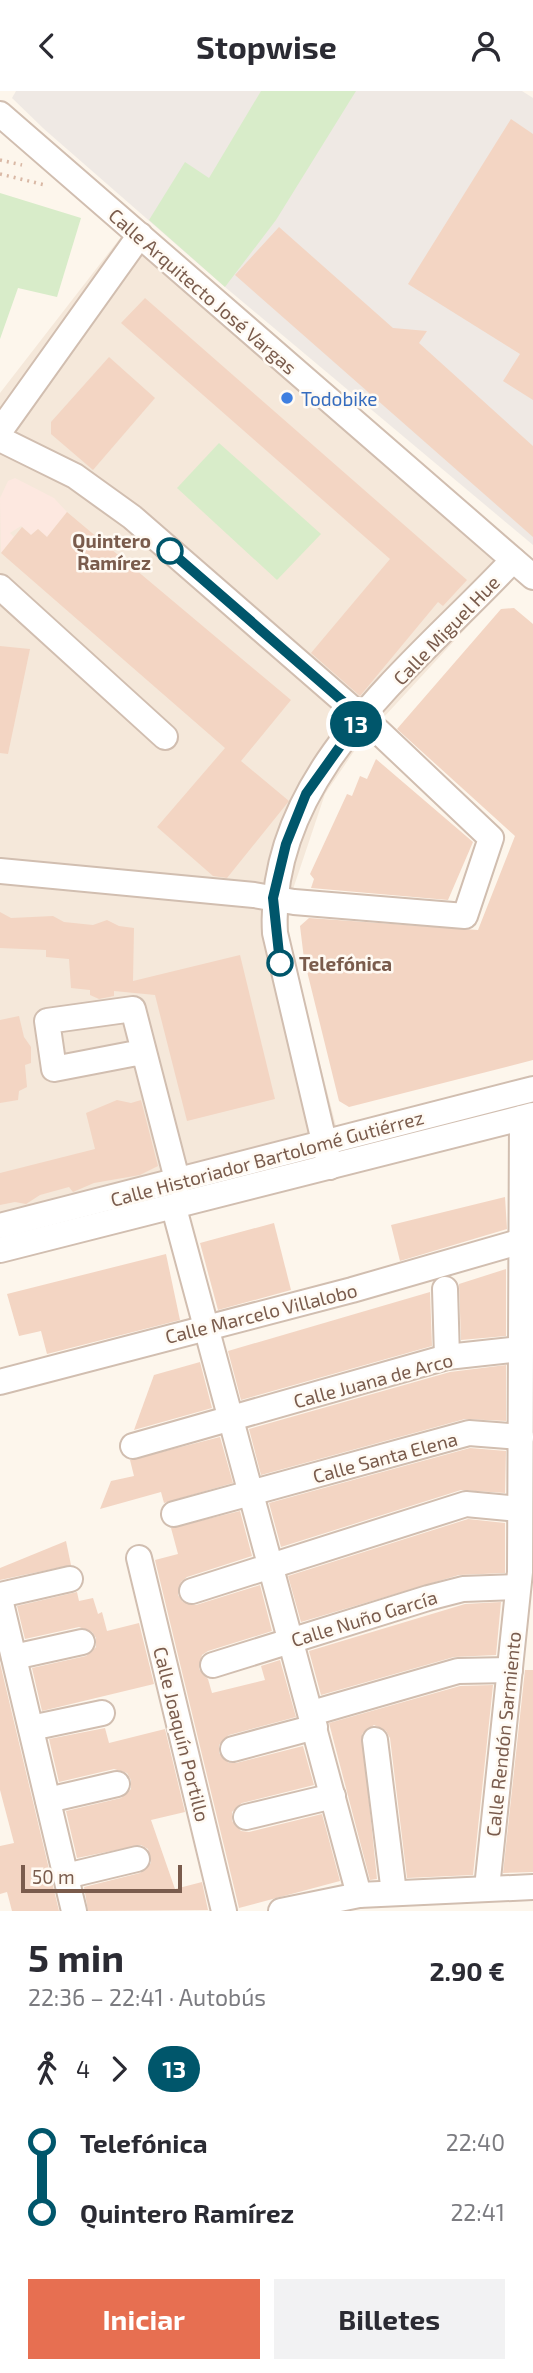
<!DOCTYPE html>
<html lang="es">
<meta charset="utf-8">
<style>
:root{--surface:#fff;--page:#f2f2f3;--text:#2b2b33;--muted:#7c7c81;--accent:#e76f51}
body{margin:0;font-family:"Exo 2",sans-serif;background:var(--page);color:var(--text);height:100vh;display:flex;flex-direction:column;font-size:26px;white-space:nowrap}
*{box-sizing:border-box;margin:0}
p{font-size:23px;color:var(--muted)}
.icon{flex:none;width:38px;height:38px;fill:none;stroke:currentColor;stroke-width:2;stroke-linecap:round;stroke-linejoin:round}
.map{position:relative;height:1820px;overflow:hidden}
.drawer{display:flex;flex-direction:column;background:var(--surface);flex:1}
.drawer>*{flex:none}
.badge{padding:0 14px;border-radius:23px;font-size:24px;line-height:46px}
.scale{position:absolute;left:21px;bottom:18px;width:161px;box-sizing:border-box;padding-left:7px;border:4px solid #7a5c4d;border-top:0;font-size:19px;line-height:24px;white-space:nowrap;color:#7a5c4d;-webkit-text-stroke:5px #fffaf3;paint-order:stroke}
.map>.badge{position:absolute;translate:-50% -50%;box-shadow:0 0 0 4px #fff}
.legs{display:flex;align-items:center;gap:10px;height:77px;padding:0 28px;font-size:23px}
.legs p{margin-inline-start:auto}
.overview{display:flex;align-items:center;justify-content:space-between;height:119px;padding:0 28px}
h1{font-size:38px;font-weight:700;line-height:52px}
.cta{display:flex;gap:14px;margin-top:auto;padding:14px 28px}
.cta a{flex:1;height:80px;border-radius:0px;background:var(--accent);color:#fff;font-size:28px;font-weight:700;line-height:80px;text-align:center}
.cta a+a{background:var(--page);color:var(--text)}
ul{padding:0 28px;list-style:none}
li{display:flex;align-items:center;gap:24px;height:70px;font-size:26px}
li i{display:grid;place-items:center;width:10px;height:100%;margin:0 9px;background:currentColor}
li i::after{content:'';width:18px;height:18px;margin:-9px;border:5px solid;border-radius:50%;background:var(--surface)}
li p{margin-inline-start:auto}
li:first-child i{background:linear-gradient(#0000 50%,currentColor 0)}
li:last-child i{background:linear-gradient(currentColor 50%,#0000 0)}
header{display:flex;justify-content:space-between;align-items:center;height:91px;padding:0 28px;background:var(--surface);font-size:32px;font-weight:700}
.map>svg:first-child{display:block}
.residential{fill:#f5e8da}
.commercial{fill:#fde8e0}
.industrial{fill:#efe9e4}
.green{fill:#d8ecc9}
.building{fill:#f3d5c3}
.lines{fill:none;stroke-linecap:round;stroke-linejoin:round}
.minor-casing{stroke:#d1beb0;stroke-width:28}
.path{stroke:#d9b8a5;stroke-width:3.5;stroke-dasharray:2 5;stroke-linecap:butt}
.minor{stroke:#fff;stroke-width:24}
.line-1-casing{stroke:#fff;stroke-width:16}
.line-1{stroke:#00566b;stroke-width:10}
.shop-dot{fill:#3f7fe0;stroke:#fffaf3;stroke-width:2.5}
.stop-1-dot{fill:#fff;stroke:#00566b;stroke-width:3.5}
.labels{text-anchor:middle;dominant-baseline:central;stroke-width:5;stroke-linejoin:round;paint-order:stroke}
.street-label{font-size:19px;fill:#7a5c4d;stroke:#fffaf3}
.shop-label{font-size:19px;fill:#366cbe;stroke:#fffaf3;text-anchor:start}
.stop-label{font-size:19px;font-weight:bold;fill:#7a5c4d;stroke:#fffaf3;text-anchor:end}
</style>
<header><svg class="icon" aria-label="back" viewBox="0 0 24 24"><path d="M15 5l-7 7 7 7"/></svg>Stopwise<svg class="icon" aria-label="person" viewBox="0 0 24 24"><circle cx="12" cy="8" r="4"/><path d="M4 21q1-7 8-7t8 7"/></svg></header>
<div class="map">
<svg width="533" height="1820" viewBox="0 0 533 1820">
<rect width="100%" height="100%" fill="#fdf6ec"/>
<polygon class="residential" points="124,142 515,484 359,653 325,703 290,807 288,849 343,1062 0,1146 0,302"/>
<polygon class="commercial" points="15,387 54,407 67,421 47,446 38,438 31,444 21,435 10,442 14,446 1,462 0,407 8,390"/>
<polygon class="industrial" points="16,0 522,0 533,7 533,454 225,196 44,38 12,7"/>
<g class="green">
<polygon points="261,0 356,0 276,129 225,196 149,129 185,71 209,87"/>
<polygon points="0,102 81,127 57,206 18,197 0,248"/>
<polygon points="219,352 321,443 277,489 177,397"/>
</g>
<g class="building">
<polygon points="511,28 533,43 533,309 503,290 520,263 408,193"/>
<polygon points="279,136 393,237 427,240 419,252 533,355 533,446 235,184"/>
<polygon points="145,207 467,489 443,515 438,511 360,605 311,562 390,468 121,232"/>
<polygon points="109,266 155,307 93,379 51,343 51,331"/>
<polygon points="67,421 291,609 241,670 289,710 227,787 213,785 157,736 225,657 1,462 22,436 31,444 38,438 47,446"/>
<polygon points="514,517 533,533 533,969 349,1016 339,1010 304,868 300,835 309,827 478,839 515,745 397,638 501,518"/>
<polygon points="0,555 30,558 8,663 0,662"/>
<polygon points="376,668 473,751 448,809 311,797 314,788 310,783 347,703 352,705 360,685 367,688"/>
<polygon points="0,821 11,827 53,825 64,831 93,834 107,829 119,835 134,837 133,890 240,864 275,1008 187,1030 155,904 114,900 114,905 99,908 90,904 90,899 71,897 69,868 46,866 46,859 0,857"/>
<polygon points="19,925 24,946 31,956 31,972 25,974 27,996 19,1000 18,1009 0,1012 0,929"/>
<polygon points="117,1009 131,1012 141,1009 158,1075 140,1084 94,1092 73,1101 69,1096 40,1104 26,1113 15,1111 0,1114 0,1082 95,1058 86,1022"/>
<polygon points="505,1106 507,1138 400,1170 391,1134"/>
<polygon points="274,1132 291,1199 218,1219 200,1152"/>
<polygon points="166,1163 180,1229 47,1263 41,1240 19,1245 7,1203"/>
<polygon points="506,1178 506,1245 461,1249 459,1193"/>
<polygon points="430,1201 432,1255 241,1309 228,1260"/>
<polygon points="200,1271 212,1317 134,1339 154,1284"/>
<polygon points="506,1274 506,1330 465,1328 261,1384 249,1338 450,1281"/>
<polygon points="220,1346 233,1392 164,1412 161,1401 100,1418 111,1390 134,1385 130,1369"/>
<polygon points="470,1357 506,1360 505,1402 461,1399 281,1456 269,1412"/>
<polygon points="240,1420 252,1465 187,1486 181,1491 178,1504 183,1511 196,1514 260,1494 272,1540 208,1560 202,1564 199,1578 208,1588 212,1602 265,1589 261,1575 280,1569 296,1626 229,1644 219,1654 219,1662 229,1672 236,1672 303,1655 314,1694 242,1712 232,1721 232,1730 241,1740 249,1741 322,1723 340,1790 239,1817 155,1469 178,1463 171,1437"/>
<polygon points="468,1428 505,1432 505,1482 459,1484 301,1531 288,1485"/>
<polygon points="66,1450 71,1474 0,1489 0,1477"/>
<polygon points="77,1501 79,1510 93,1507 98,1523 102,1521 107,1540 139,1532 154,1593 42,1620 32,1577 86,1565 96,1556 96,1547 92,1541 79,1536 25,1548 17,1515"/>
<polygon points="501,1511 496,1564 454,1566 321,1604 309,1560 465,1513"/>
<polygon points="0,1572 59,1820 12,1820 7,1801 0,1803 0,1755 14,1752 0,1699"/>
<polygon points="525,1579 533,1579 533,1781 503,1782"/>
<polygon points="493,1594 473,1784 407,1787 390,1647 386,1640 374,1634 362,1643 377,1788 370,1789 329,1632 460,1595"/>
<polygon points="105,1637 109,1652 165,1638 185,1721 151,1729 175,1798 202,1791 208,1819 88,1820 84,1796 140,1782 151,1772 148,1758 141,1754 77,1767 66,1720 121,1707 131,1698 131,1689 127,1682 114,1678 59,1691 49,1648"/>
</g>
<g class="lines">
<g class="minor-casing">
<g id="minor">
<polyline points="0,23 533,486"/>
<polyline points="0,340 140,144"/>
<polyline points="0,348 75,385 132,426 378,640 491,747 465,825 294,811 254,804 0,780"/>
<polyline points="0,496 165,646"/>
<polyline points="142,961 54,978 47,930 133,918 178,1092"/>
<path d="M 330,1076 L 275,842 C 266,683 414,575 513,469"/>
<polyline points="174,1117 359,1804"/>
<polyline points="0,1135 533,998"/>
<polyline points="0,1159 533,1024"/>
<polyline points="445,1198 447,1266"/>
<polyline points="0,1291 352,1199 522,1150"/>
<polyline points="133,1355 447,1266 520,1258"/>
<polyline points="174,1423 469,1342 521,1346"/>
<polyline points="139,1467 224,1820"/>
<polyline points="192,1500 466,1413 520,1418"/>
<polyline points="0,1504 70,1488"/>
<polyline points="0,1508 74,1820"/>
<polyline points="14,1566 82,1551"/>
<polyline points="213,1574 428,1507 463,1498 518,1496"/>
<polyline points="312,1622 458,1580 510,1579"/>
<polyline points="31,1637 102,1622"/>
<polyline points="375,1649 394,1802"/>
<polyline points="233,1658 315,1636"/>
<polyline points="48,1709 117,1693"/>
<polyline points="246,1726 333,1705"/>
<polyline points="66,1785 137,1768"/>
<polyline points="487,1797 520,1481 522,1027"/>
<polyline points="281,1820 359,1804 533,1796"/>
</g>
</g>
<g class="path">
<polyline points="0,69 22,74"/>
<polyline points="0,83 45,94"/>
</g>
<use href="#minor" class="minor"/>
</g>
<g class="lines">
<g class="line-1-casing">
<polyline id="line-1" points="170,460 361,626 306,703 286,753 273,807 280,872"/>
</g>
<use href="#line-1" class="line-1"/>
</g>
<circle class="shop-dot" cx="287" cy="307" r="7"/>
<g class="stop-1-dot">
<circle cx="170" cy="460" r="12"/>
<circle cx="280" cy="872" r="12"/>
</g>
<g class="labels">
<g class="street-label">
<text transform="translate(203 200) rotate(41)">Calle Arquitecto José Vargas</text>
<text transform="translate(446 539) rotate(-46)">Calle Miguel Hue</text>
<text transform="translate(267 1067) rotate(-15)">Calle Historiador Bartolomé Gutiérrez</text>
<text transform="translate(261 1222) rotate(-14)">Calle Marcelo Villalobo</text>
<text transform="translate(373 1289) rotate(-15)">Calle Juana de Arco</text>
<text transform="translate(385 1366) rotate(-15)">Calle Santa Elena</text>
<text transform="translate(364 1527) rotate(-17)">Calle Nuño García</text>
<text transform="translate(182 1643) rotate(76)">Calle Joaquín Portillo</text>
<text transform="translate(503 1643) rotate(-84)">Calle Rendón Sarmiento</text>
</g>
<g class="shop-label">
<text x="301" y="307">Todobike</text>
</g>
<g class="stop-label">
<text x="151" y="449">Quintero<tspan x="151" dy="22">Ramírez</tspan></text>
<text x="299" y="872" text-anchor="start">Telefónica</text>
</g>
</g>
</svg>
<div class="scale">50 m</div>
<b class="badge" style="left:356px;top:633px;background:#00566b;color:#fff">13</b>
</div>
<section class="drawer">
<div class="overview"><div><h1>5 min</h1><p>22:36 – 22:41 · Autobús</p></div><b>2.90 €</b></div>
<div class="legs"><svg class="icon" aria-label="walk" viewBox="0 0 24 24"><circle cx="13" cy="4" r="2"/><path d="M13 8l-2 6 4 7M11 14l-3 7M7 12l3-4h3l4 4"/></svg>4<svg class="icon" aria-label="forward" viewBox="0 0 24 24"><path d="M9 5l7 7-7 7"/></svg><b class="badge" style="background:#00566b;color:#fff">13</b></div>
<ul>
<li><i style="color:#00566b"></i><b>Telefónica</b><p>22:40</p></li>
<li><i style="color:#00566b"></i><b>Quintero Ramírez</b><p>22:41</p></li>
</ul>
<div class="cta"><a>Iniciar</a><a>Billetes</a></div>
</section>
